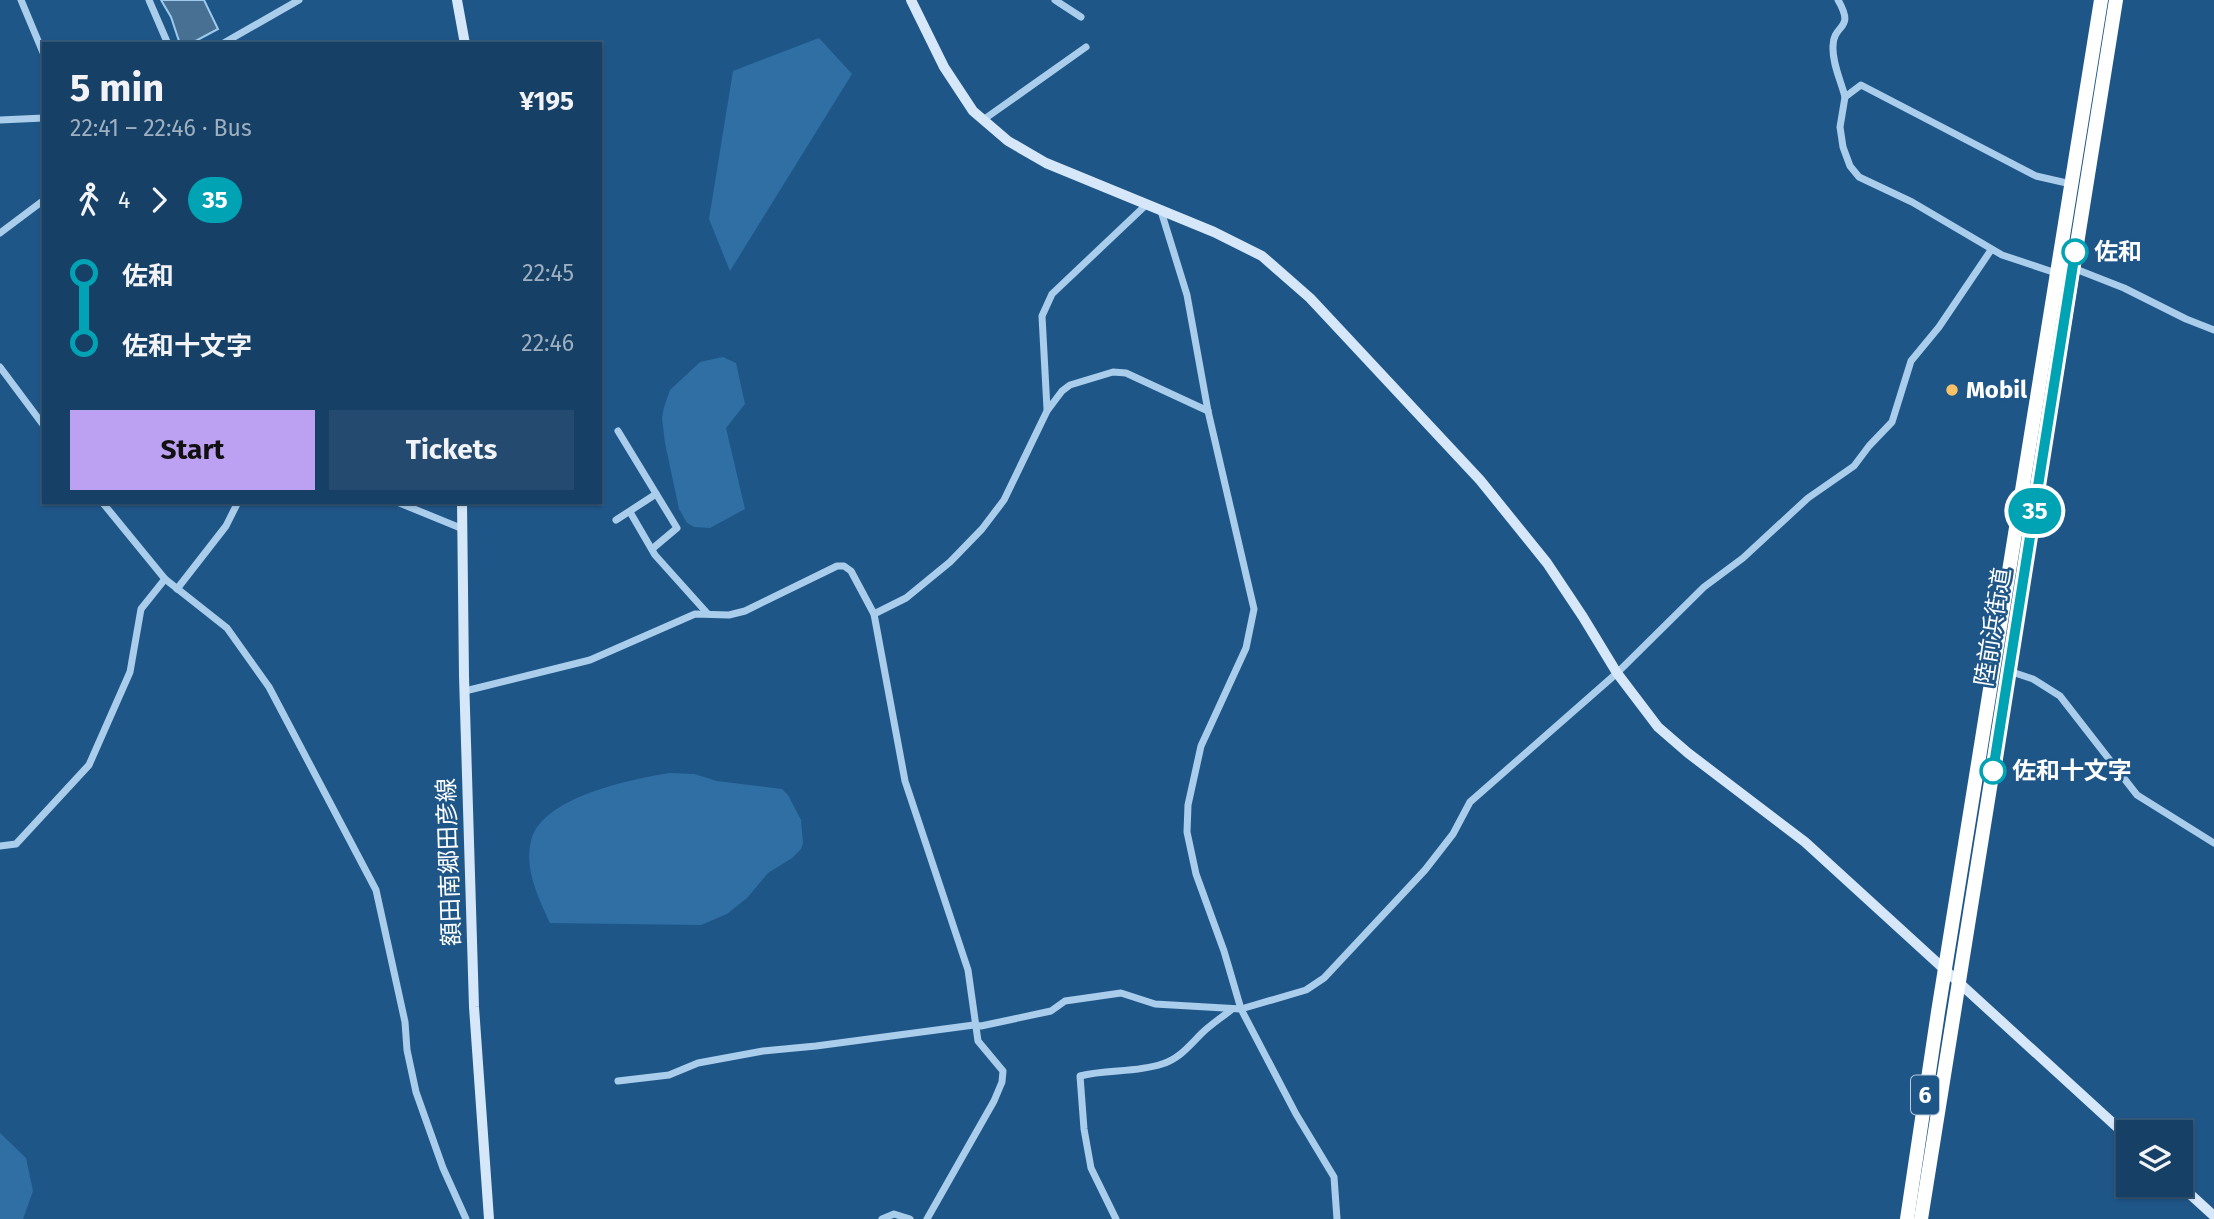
<!DOCTYPE html>
<meta charset="utf-8">
<style>
:root{--surface:#174066;--page:#244b6f;--text:#f1f3f6;--muted:#9eafbf;--line:#36597a;--accent:#bca0f2}
body{margin:0;font-family:"Fira Sans","Noto Sans JP",sans-serif;background:var(--page);color:var(--text);height:100vh;display:flex;flex-direction:column;font-size:26px;white-space:nowrap}
*{box-sizing:border-box;margin:0}
p{font-size:23px;color:var(--muted)}
.icon{flex:none;width:38px;height:38px;fill:none;stroke:currentColor;stroke-width:2;stroke-linecap:round;stroke-linejoin:round}
.map{position:relative;flex:1;overflow:hidden}
.sheet{position:absolute;left:42px;top:42px;width:560px;height:462px;display:flex;flex-direction:column;background:var(--surface);border-radius:0px;box-shadow:0 2px 5px #0004,0 0 0 2px var(--line)}
.sheet>*{flex:none}
.badge{padding:0 14px;border-radius:23px;font-size:24px;line-height:46px}
.buttons{position:absolute;left:2116px;top:1120px;display:grid;gap:14px}
.buttons a{display:grid;place-items:center;width:77px;height:77px;border-radius:0px;background:var(--surface);box-shadow:0 2px 5px #0004,0 0 0 2px var(--line);font-size:35px}
.map>.badge{position:absolute;translate:-50% -50%;box-shadow:0 0 0 4px #fff}
.legs{display:flex;align-items:center;gap:10px;height:77px;padding:0 28px;font-size:23px}
.legs p{margin-inline-start:auto}
.head{display:flex;align-items:center;justify-content:space-between;height:119px;padding:0 28px}
h1{font-size:38px;font-weight:700;line-height:52px}
.primary-button{display:flex;gap:14px;margin-top:auto;padding:14px 28px}
.primary-button a{flex:1;height:80px;border-radius:0px;background:var(--accent);color:#111;font-size:28px;font-weight:700;line-height:80px;text-align:center}
.primary-button a+a{background:var(--page);color:var(--text)}
ul{padding:0 28px;list-style:none}
li{display:flex;align-items:center;gap:24px;height:70px;font-size:26px}
li i{display:grid;place-items:center;width:10px;height:100%;margin:0 9px;background:currentColor}
li i::after{content:'';width:18px;height:18px;margin:-9px;border:5px solid;border-radius:50%;background:var(--surface)}
li p{margin-inline-start:auto}
li:first-child i{background:linear-gradient(#0000 50%,currentColor 0)}
li:last-child i{background:linear-gradient(currentColor 50%,#0000 0)}
.map>svg:first-child{display:block}
.green{fill:#2f6fa4}
.water{fill:#487093;stroke:#9cc9ec;stroke-width:2}
.lines{fill:none;stroke-linecap:round;stroke-linejoin:round}
.street{stroke:#a9cdeb;stroke-width:7}
.secondary{stroke:#d5e7f8;stroke-width:10}
.highway{stroke:#fff;stroke-width:14}
.line-1-casing{stroke:#fff;stroke-width:16}
.line-1{stroke:#00a3b4;stroke-width:10}
.stop-1-dot{fill:#fff;stroke:#00a3b4;stroke-width:3.5}
.poi-dot{fill:#f9c268;stroke:#1f5688;stroke-width:2.5}
.labels{text-anchor:middle;dominant-baseline:central;stroke-width:5;stroke-linejoin:round;paint-order:stroke}
.shield{fill:#1f5688;stroke:#bcccdb;stroke-width:2}
.shield-label{font-size:23px;font-weight:bold;fill:#fff}
.stop-label{font-size:24px;font-weight:bold;fill:#fff;stroke:#1f5688;text-anchor:start}
.poi-label{font-size:24px;font-weight:bold;fill:#fff;stroke:#1f5688;text-anchor:start}
.street-label{font-size:24px;fill:#fff;stroke:#1f5688}
</style>
<div class="map">
<svg width="2214" height="1219" viewBox="0 0 2214 1219">
<rect width="100%" height="100%" fill="#1f5688"/>
<g class="green">
<polygon points="819,38 852,74 730,271 709,219 733,71"/>
<polygon points="723,357 736,363 745,404 726,428 745,509 710,528 694,527 687,523 679,509 665,443 662,418 664,407 670,390 700,362"/>
<path d="M 670,773 L 694,774 L 717,781 L 782,789 L 788,795 L 801,820 L 803,843 L 801,849 L 792,858 L 768,873 L 747,898 L 727,914 L 701,925 L 550,923 C 539,899 524,869 531,841 C 541,797 632,779 670,773 Z"/>
<polygon points="0,1133 26,1158 33,1191 23,1219 0,1219"/>
</g>
<polygon class="water" points="161,0 204,0 218,29 190,44 180,44 171,17"/>
<g class="lines">
<g class="street">
<polyline points="21,0 44,55"/>
<polyline points="149,0 168,44"/>
<polyline points="1055,0 1081,17"/>
<path d="M 1838,0 C 1856,31 1833,23 1833,46 C 1832,63 1841,81 1845,97"/>
<polyline points="222,44 299,0"/>
<polyline points="0,120 44,118"/>
<polyline points="983,120 1086,47"/>
<polyline points="2071,184 2036,176 1861,85 1845,97 1840,127 1843,147 1850,166 1859,177 1912,202 2002,255 2056,273 2073,268 2124,288 2186,319 2214,330"/>
<polyline points="1161,211 1187,295 1208,411 1254,609 1246,648 1201,746 1188,805 1187,832 1196,874 1224,951 1241,1009 1296,1114 1334,1177 1337,1219"/>
<polyline points="0,233 44,200"/>
<polyline points="0,367 44,426"/>
<polyline points="1047,409 1042,316 1052,294 1147,204"/>
<polyline points="618,431 677,528 652,549"/>
<polyline points="102,502 165,579 227,628 269,687 376,890 405,1022 407,1050 416,1092 443,1168 466,1219"/>
<polyline points="397,502 463,529"/>
<polyline points="630,512 655,555 707,613"/>
<polyline points="616,520 656,494"/>
<polyline points="177,589 226,526 238,502"/>
<polyline points="874,614 906,598 950,562 982,529 1004,500 1047,411 1062,391 1070,385 1113,372 1126,373 1208,411"/>
<polyline points="2009,671 2033,679 2060,696 2137,795 2214,843"/>
<polyline points="465,691 590,660 695,614 729,615 745,611 837,566 844,566 851,571 874,614 905,781 968,970 978,1041 1003,1071 1002,1082 994,1101 927,1219"/>
<polyline points="0,846 16,844 89,765 130,672 141,609 165,579"/>
<polyline points="618,1081 669,1075 698,1063 763,1051 816,1046 974,1025 981,1026 1051,1011 1065,1001 1121,993 1155,1004 1241,1009 1306,990 1324,978 1425,870 1453,834 1470,802 1617,673 1704,587 1743,558 1808,498 1854,466 1869,446 1892,422 1911,361 1939,327 1991,250"/>
<polyline points="882,1219 894,1214 910,1219"/>
<path d="M 1116,1219 L 1091,1168 L 1084,1129 L 1080,1076 C 1107,1069 1135,1073 1162,1064 C 1179,1059 1189,1046 1201,1034 C 1210,1025 1221,1018 1231,1010"/>
</g>
<g class="secondary">
<polyline points="457,0 465,44"/>
<polyline points="911,0 944,67 973,111 1008,141 1046,163 1214,232 1262,256 1310,298 1480,480 1547,563 1583,617 1617,673 1658,727 1688,753 1805,842 2128,1137"/>
<polyline points="462,502 464,676 474,1007 489,1219"/>
<polyline points="2180,1185 2214,1216"/>
</g>
<g class="highway">
<polyline points="1907,1219 1938,1012 2101,0"/>
<polyline points="1921,1219 2116,0"/>
</g>
</g>
<g class="lines">
<g class="line-1-casing">
<polyline id="line-1" points="1993,771 2075,252"/>
</g>
<use href="#line-1" class="line-1"/>
</g>
<g class="stop-1-dot">
<circle cx="2075" cy="252" r="12"/>
<circle cx="1993" cy="771" r="12"/>
</g>
<circle class="poi-dot" cx="1952" cy="390" r="7"/>
<g class="labels">
<rect class="shield" x="1911" y="1075.5" width="28" height="39" rx="5"/>
<g class="shield-label">
<text x="1925" y="1095">6</text>
</g>
<g class="stop-label">
<text x="2094" y="252">佐和</text>
<text x="2012" y="771">佐和十文字</text>
</g>
<g class="poi-label">
<text x="1966" y="390">Mobil</text>
</g>
<g class="street-label">
<text transform="translate(1993 627) rotate(-81)">陸前浜街道</text>
<text transform="translate(449 862) rotate(-92)">額田南郷田彦線</text>
</g>
</g>
</svg>
<div class="buttons">
<a><svg class="icon" aria-label="layers" viewBox="0 0 24 24"><path d="M12 4l9 5-9 5-9-5zM3 14l9 5 9-5"/></svg></a>
</div>
<b class="badge" style="left:2035px;top:511px;background:#00a3b4;color:#fff">35</b>
<section class="sheet">
<div class="head"><div><h1>5 min</h1><p>22:41 – 22:46 · Bus</p></div><b>¥195</b></div>
<div class="legs"><svg class="icon" aria-label="walk" viewBox="0 0 24 24"><circle cx="13" cy="4" r="2"/><path d="M13 8l-2 6 4 7M11 14l-3 7M7 12l3-4h3l4 4"/></svg>4<svg class="icon" aria-label="forward" viewBox="0 0 24 24"><path d="M9 5l7 7-7 7"/></svg><b class="badge" style="background:#00a3b4;color:#fff">35</b></div>
<ul>
<li><i style="color:#00a3b4"></i><b>佐和</b><p>22:45</p></li>
<li><i style="color:#00a3b4"></i><b>佐和十文字</b><p>22:46</p></li>
</ul>
<div class="primary-button"><a>Start</a><a>Tickets</a></div>
</section>
</div>
